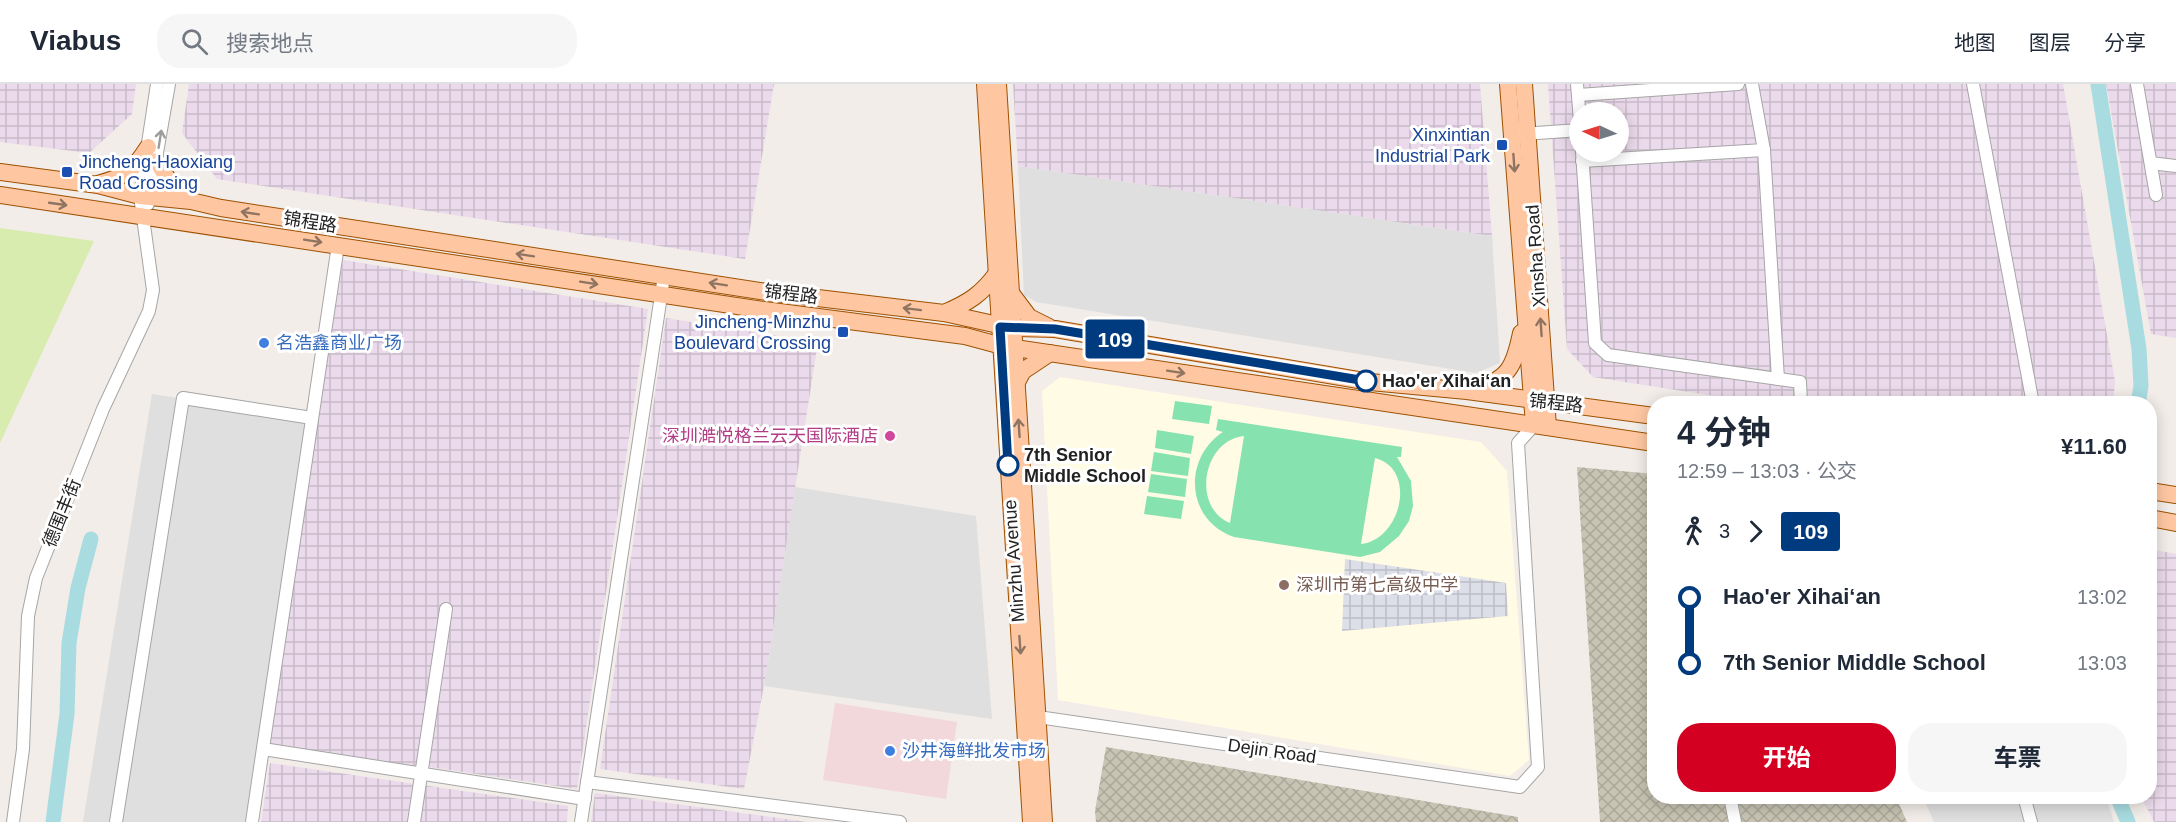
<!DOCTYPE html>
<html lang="zh">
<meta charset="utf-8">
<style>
:root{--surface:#fff;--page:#f6f6f7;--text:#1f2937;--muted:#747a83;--line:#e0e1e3;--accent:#d30022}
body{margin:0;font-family:Arial,"Noto Sans SC",sans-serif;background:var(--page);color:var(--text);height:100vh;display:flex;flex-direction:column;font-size:22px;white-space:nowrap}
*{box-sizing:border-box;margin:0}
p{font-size:20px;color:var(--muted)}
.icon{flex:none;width:33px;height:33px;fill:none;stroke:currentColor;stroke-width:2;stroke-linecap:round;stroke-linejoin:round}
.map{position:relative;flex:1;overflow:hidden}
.panel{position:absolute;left:1647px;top:312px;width:510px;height:408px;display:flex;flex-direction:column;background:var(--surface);border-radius:24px;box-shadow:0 3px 15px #0003}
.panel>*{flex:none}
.badge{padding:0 12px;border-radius:4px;font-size:21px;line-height:39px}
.needle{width:39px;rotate:274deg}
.fabs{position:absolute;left:1569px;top:18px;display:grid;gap:12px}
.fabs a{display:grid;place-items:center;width:60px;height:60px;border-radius:50%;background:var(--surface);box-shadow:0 3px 15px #0003;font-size:30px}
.map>.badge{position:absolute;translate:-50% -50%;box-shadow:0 0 0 3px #fff}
.legs{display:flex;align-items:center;gap:9px;height:66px;padding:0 30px;font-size:20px}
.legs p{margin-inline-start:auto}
.summary{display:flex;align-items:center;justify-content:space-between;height:102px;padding:0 30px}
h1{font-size:33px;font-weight:700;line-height:45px}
.button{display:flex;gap:12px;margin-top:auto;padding:12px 30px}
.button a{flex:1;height:69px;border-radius:24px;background:var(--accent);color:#fff;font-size:24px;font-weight:700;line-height:69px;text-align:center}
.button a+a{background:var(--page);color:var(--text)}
ul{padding:0 30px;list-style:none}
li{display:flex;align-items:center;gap:21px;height:66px;font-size:22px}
li i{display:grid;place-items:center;width:9px;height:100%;margin:0 8px;background:currentColor}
li i::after{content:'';width:15px;height:15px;margin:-8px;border:4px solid;border-radius:50%;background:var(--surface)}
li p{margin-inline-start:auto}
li:first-child i{background:linear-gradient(#0000 50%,currentColor 0)}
li:last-child i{background:linear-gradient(currentColor 50%,#0000 0)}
header{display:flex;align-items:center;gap:36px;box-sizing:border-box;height:84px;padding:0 30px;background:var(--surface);border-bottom:2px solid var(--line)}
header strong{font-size:28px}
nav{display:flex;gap:33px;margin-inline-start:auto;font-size:21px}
.search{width:420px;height:54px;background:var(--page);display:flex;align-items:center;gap:15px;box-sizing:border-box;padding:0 21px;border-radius:24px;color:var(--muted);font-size:22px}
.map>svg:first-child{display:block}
.residential{fill:#e0dfdf}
.commercial{fill:#f2d8db}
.industrial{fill:url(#industrial-grid);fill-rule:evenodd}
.education{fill:#fffbe4}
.construction{fill:url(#construction-cross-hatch)}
.grass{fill:#d7ecae}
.pitch{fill:#86e2af;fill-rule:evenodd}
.plaza{fill:url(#plaza-grid)}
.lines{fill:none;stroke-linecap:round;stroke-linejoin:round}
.river{stroke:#a8dce0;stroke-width:15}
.minor-casing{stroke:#a6a6a6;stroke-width:14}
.major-casing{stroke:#9f5100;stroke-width:18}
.minor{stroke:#fff;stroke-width:12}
.major{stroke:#fec7a2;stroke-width:16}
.oneway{stroke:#9c9c9c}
.oneway2{stroke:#907462}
.line-1-casing{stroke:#fff;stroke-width:14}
.line-1{stroke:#003b80;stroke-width:9}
.transit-dot{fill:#1a4fb4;stroke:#fff;stroke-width:2}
.shop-dot{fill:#3f7fe0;stroke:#fff;stroke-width:2}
.stop-1-dot{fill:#fff;stroke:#003b80;stroke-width:3}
.hotel-dot{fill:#d1479c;stroke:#fff;stroke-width:2}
.education-dot{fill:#8d6e63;stroke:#fff;stroke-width:2}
.labels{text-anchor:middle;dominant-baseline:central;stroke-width:6;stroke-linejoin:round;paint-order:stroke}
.transit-label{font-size:18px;fill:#164399;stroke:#fff;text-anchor:end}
.street-label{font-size:18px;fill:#222;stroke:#fff}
.shop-label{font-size:18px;fill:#366cbe;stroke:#fff;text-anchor:start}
.stop-label{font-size:18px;font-weight:bold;fill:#222;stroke:#fff;text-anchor:start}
.hotel-label{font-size:18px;fill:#b23c85;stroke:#fff;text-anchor:end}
.education-label{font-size:18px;fill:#785e54;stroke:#fff;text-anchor:start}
</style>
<header>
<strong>Viabus</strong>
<div class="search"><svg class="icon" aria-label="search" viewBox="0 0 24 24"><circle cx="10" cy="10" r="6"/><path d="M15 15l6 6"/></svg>搜索地点</div>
<nav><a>地图</a><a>图层</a><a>分享</a></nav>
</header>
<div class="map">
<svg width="2176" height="738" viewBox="0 0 2176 738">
<defs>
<pattern id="industrial-grid" width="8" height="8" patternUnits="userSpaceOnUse" patternTransform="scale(1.5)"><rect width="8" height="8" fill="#ebdaeb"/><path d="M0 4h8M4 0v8" fill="none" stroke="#c9bbc9"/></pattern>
<pattern id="construction-cross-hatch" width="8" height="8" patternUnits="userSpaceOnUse" patternTransform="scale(1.5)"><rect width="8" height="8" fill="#c7c4b3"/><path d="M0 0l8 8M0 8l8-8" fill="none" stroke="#aba89a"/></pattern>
<pattern id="plaza-grid" width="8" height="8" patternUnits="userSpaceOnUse" patternTransform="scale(1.5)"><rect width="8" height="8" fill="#dcdee8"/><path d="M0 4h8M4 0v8" fill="none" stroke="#bcbec7"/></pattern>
</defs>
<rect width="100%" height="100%" fill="#f2ede8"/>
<g class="residential">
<polygon points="1018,82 1492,152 1500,279 1476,289 1036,218 1024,211"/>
<polygon points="152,310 312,334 252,738 83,738"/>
<polygon points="795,403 976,432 992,635 764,602"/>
<polygon points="1923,713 2106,713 2114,738 1934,738"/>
</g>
<polygon class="commercial" points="835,619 957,638 946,715 823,696"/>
<g class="industrial">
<polygon points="0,0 136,0 132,30 89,69 0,58"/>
<polygon points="189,0 774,0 745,175 217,95 182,49"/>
<polygon points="1013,0 1480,0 1492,152 1018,82"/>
<path d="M 1548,0 L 2063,0 L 2115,297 L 2113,319 L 1759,319 L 1593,293 L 1567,265 ZM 1580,28 L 1618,28 L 1618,68 L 1580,68 Z"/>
<polygon points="2106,0 2176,0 2176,254 2151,250"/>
<polygon points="343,176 648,225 577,705 429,683 451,530 419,686 266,663"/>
<polygon points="666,234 818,258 764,602 744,705 600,685"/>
<polygon points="2150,465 2176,470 2176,738 2154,738 2141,713 2150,712"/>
<polygon points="270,679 568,722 567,738 261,738"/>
<polygon points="595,709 807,738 591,738"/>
</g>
<polygon class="education" points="1060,293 1481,358 1507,387 1529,676 1510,692 1058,616 1042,307"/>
<g class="construction">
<polygon points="1577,383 1654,390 1654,712 1896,713 1907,738 1600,738"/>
<polygon points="1106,663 1518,733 1518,738 1096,738 1095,727"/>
</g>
<polygon class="grass" points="0,144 94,157 0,359"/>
<g class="pitch">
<polygon points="1175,317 1212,322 1209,340 1172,335"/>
<path d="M 1218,335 L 1402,363 L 1401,373 L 1397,373 L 1411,397 L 1413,422 L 1409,437 L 1399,452 L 1380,468 L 1360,473 L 1234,453 C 1185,436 1183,374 1223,348 L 1216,346 ZM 1244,352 L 1230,439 C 1191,423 1203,356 1244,352 ZM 1375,374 C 1418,385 1401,456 1361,460 Z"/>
<polygon points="1157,346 1194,352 1191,370 1155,364"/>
<polygon points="1154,368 1190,374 1188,392 1151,387"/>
<polygon points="1151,390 1187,395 1185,413 1148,408"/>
<polygon points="1147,412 1184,417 1181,435 1144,430"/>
</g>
<polygon class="plaza" points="1345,475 1506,499 1508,532 1342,547"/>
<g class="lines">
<g class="river">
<polyline points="2098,0 2139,265 2141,302 2138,320"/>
<polyline points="2117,712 2128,738"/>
<polyline points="53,738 67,630 69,559 78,504 91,455"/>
</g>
<g class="minor-casing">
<g id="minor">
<polyline points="1577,0 1580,37"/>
<polyline points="1752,0 1764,66 1778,295"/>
<polyline points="1973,0 2033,320"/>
<polyline points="2137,0 2156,111"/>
<polyline points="1578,11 1738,0"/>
<polyline points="1522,50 1580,46"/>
<polyline points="1582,68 1595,259 1608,271 1800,298 1801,320"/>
<polyline points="1582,77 1764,66"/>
<polyline points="2151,79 2176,82"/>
<polyline points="148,120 169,0"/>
<polyline points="1031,632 1520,703 1538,683 1518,359 1534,341"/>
<polyline points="263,665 585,715"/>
<polyline points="587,698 900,738"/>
<polyline points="1730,712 1735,738"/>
<polyline points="2024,712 2031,738"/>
<polyline points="13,738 23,665 28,532 36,494 103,325 149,227 153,206 140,112 157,0"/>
<polyline points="116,738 183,314 312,334"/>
<polyline points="252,738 338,161"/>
<polyline points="414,738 446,525"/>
<polyline points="581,738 664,192"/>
</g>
</g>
<g class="major-casing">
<g id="major">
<polyline points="985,0 1031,738"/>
<polyline points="998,0 1044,738"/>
<polyline points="1508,0 1534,341"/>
<polyline points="1524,0 1548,343"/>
<polyline points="157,77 172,102 191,116"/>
<polyline points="0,88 98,101 140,112 191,117 221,124 767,208 944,229 1012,244 1055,245 1370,298 1467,307 1654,332"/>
<path d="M 98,100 C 126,92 132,88 148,63"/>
<polyline points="0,111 764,226 965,252 1002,262 1654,359"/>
<polyline points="1011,209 1029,233 1049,243"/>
<path d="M 944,229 C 968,219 982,210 997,189"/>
<polyline points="1016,300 1023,287 1050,269"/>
<path d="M 1472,306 C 1508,296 1514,284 1521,249"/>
<polyline points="2150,407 2176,411"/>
<polyline points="2150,434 2176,439"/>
</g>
</g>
<use href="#minor" class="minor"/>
<use href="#major" class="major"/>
</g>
<defs><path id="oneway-shaft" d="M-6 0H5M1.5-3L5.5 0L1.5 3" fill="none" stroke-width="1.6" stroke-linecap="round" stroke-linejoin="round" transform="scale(1.5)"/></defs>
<use class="oneway" href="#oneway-shaft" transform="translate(160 55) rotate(-81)"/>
<g class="oneway2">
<use href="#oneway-shaft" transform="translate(1514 79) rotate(86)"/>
<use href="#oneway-shaft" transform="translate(58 120) rotate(8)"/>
<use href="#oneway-shaft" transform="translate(250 129) rotate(-171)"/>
<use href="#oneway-shaft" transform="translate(313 157) rotate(9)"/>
<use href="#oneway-shaft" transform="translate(525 171) rotate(-171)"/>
<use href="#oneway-shaft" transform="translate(589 199) rotate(9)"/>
<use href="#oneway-shaft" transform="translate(718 200) rotate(-171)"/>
<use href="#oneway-shaft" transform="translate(912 225) rotate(-173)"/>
<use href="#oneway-shaft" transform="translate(1541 243) rotate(-94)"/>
<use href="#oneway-shaft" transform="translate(1176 288) rotate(9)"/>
<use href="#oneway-shaft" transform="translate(1019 344) rotate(-94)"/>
<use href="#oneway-shaft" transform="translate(1020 561) rotate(86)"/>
</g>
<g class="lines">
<g class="line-1-casing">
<polyline id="line-1" points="1008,381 1000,243 1055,245 1366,297"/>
</g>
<use href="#line-1" class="line-1"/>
</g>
<g class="transit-dot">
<rect x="1496" y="55" width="12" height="12" rx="3"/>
<rect x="61" y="82" width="12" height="12" rx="3"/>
<rect x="837" y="242" width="12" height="12" rx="3"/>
</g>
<g class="shop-dot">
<circle cx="264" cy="259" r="6"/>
<circle cx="890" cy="667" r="6"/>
</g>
<g class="stop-1-dot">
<circle cx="1366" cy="297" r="10"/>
<circle cx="1008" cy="381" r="10"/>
</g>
<circle class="hotel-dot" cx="890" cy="352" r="6"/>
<circle class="education-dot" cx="1284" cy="501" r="6"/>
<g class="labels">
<g class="transit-label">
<text x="1490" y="51">Xinxintian<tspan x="1490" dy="21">Industrial Park</tspan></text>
<text x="79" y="78" text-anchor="start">Jincheng-Haoxiang<tspan x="79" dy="21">Road Crossing</tspan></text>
<text x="831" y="238">Jincheng-Minzhu<tspan x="831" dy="21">Boulevard Crossing</tspan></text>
</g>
<g class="street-label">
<text transform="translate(310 138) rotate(9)">锦程路</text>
<text transform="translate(1536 172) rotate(-94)">Xinsha Road</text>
<text transform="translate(791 210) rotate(7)">锦程路</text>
<text transform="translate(1556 319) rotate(6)">锦程路</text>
<text transform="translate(62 429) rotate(-68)">德围丰街</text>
<text transform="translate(1014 477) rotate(-94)">Minzhu Avenue</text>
<text transform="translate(1272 667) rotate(8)">Dejin Road</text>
</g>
<g class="shop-label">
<text x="276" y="259">名浩鑫商业广场</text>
<text x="902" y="667">沙井海鲜批发市场</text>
</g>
<g class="stop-label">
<text x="1382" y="297">Hao'er Xihai‘an</text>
<text x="1024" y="371">7th Senior<tspan x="1024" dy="21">Middle School</tspan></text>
</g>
<g class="hotel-label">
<text x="878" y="352">深圳澔悦格兰云天国际酒店</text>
</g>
<g class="education-label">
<text x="1296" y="501">深圳市第七高级中学</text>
</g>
</g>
</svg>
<div class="fabs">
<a><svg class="needle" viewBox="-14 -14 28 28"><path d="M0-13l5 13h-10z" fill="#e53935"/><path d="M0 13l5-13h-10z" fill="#747a83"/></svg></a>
</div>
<b class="badge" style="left:1115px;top:255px;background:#003b80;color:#fff">109</b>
<section class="panel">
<div class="summary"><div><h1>4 分钟</h1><p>12:59 – 13:03 · 公交</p></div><b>¥11.60</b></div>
<div class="legs"><svg class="icon" aria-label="walk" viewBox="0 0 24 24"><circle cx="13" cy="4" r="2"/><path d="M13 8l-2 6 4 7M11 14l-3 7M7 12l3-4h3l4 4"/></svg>3<svg class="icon" aria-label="forward" viewBox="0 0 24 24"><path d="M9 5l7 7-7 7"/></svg><b class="badge" style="background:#003b80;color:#fff">109</b></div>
<ul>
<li><i style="color:#003b80"></i><b>Hao'er Xihai‘an</b><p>13:02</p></li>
<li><i style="color:#003b80"></i><b>7th Senior Middle School</b><p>13:03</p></li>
</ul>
<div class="button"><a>开始</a><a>车票</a></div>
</section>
</div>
